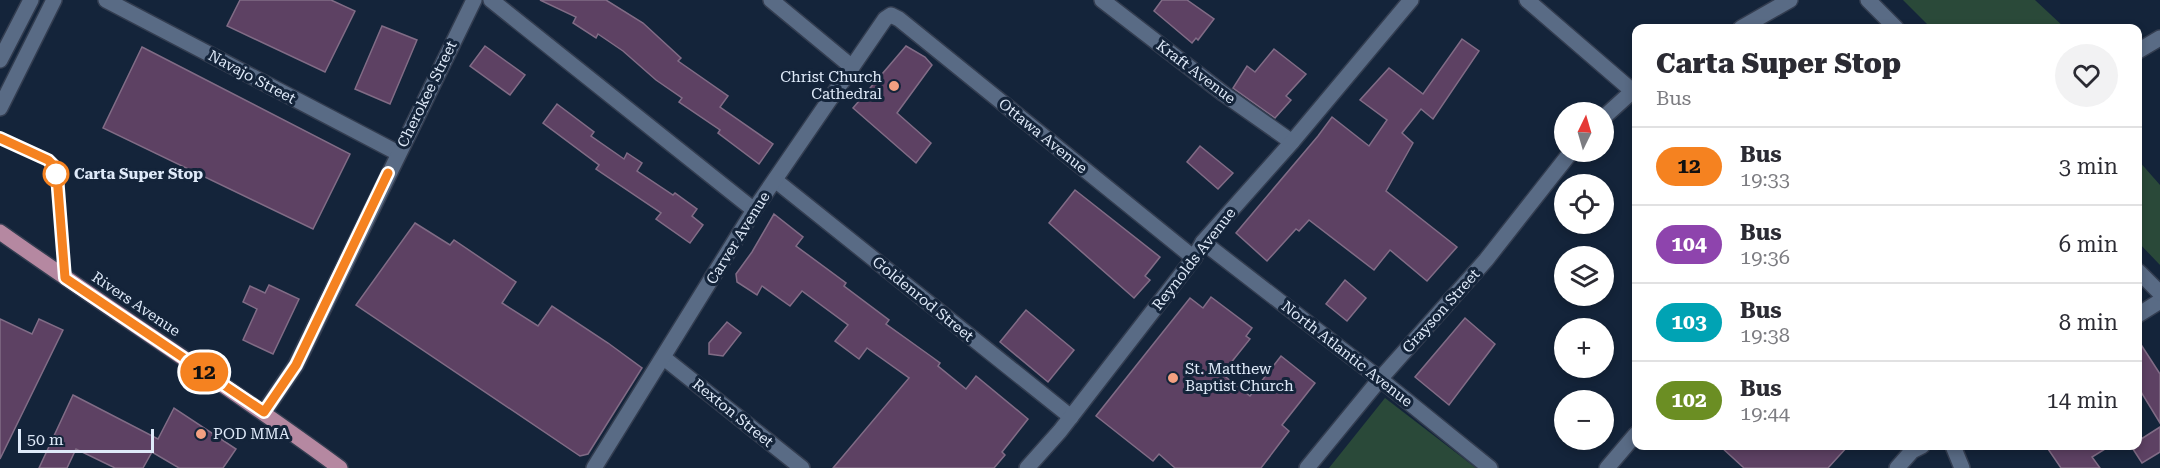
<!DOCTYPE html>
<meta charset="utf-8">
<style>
:root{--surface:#fff;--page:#f2f2f3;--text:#2b2b33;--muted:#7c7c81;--line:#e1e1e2}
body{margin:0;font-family:"Roboto Serif",serif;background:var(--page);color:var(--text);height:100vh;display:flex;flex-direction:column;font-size:22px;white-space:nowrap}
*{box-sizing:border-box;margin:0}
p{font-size:20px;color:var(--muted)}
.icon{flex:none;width:33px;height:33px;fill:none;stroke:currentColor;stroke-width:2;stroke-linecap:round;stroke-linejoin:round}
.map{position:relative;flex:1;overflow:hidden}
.drawer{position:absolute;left:1632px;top:24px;width:510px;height:426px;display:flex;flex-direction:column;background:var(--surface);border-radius:12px;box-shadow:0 3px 9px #0003}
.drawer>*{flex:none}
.badge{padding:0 12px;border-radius:20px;font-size:21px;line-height:39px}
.needle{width:39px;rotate:5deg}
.buttons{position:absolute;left:1554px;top:102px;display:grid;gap:12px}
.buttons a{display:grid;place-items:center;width:60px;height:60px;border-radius:50%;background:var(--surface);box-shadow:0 3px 9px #0003;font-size:30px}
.scale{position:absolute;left:18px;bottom:15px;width:136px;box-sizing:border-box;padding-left:6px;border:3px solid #dfeaf9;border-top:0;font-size:16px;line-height:21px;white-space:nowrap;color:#dfeaf9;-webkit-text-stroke:4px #14243a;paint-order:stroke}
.map>.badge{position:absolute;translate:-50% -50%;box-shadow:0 0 0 3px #fff}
.round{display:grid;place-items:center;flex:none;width:63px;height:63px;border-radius:32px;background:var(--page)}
.head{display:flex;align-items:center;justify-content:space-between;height:102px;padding:0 24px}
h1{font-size:28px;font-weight:800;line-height:45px}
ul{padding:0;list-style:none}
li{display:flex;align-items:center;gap:18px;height:78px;padding:0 24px;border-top:2px solid var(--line)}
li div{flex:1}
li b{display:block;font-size:22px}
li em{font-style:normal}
li .badge{min-width:66px;font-weight:700;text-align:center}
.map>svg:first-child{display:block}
.green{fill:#2a4939}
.building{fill:#5d4163;stroke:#816c86;stroke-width:1.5}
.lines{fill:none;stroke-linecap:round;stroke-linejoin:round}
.street-casing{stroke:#333d50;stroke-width:18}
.secondary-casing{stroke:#333d50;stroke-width:18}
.primary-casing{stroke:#333d50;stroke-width:18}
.street{stroke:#596b85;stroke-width:15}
.secondary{stroke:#596b85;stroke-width:15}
.primary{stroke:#b588a1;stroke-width:15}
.line-casing{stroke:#fff;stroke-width:14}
.line{stroke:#f58220;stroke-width:9}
.poi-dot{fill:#f3a081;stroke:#14243a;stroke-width:2}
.stop-dot{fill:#fff;stroke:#f58220;stroke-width:3}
.labels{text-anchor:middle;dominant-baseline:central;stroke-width:6;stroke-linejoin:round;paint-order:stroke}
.street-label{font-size:15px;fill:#dfeaf9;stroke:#14243a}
.poi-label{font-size:15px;fill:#dfeaf9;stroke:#14243a;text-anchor:start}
.stop-label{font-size:15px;font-weight:bold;fill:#dfeaf9;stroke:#14243a;text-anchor:start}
</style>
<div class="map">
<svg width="2160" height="468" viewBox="0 0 2160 468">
<rect width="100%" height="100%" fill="#14243a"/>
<g class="green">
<polygon points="1903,0 2035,0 2065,28 1931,28"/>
<polygon points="2138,160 2160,185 2160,265 2138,242"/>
<polygon points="1385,398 1476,468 1329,468"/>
</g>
<g class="building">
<polygon points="240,0 331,0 355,11 325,72 227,26"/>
<polygon points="540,0 606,0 643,23 681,58 678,61 728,96 720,107 773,144 759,164 718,133 720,130 679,102 682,98 656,80 623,51 598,34 596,38 573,23 576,17"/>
<polygon points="1162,0 1187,0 1214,19 1198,40 1196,38 1192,43 1154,11"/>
<polygon points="382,26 417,40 390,104 355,89"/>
<polygon points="1462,39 1479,51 1433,119 1421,109 1402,133 1413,143 1386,191 1457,247 1427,281 1390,250 1374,270 1309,220 1299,231 1296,229 1267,261 1236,233 1318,136 1332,117 1369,146 1387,120 1360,100 1389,68 1423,94"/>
<polygon points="485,46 525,75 510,95 470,66"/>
<polygon points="906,46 925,57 932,65 897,113 931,143 916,163 853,108"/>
<polygon points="142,47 350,154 313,229 103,128"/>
<polygon points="1274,49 1306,74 1286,96 1291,100 1275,118 1233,88 1247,66 1255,72"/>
<polygon points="557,104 594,132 591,136 624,159 627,153 642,163 637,171 673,195 675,193 697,209 692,216 703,225 690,243 656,219 661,213 596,169 599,165 543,123"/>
<polygon points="1200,146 1233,173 1218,189 1187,162"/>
<polygon points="1075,190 1160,257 1145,276 1150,280 1134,298 1049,223"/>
<polygon points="774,214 803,237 796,246 846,283 844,286 889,320 886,324 932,357 940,363 938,366 966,389 976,376 1028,419 1002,452 1005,455 994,468 833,468 909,378 867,348 859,359 835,341 848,325 802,291 790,306 762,286 757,295 737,282 736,274 752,252"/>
<polygon points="415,223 450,245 454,240 516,282 502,303 538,326 552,306 608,343 642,368 588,454 580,456 356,305"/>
<polygon points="1345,280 1366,298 1347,321 1326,304"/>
<polygon points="269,285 299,299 273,354 243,340 257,309 243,302 250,286 265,293"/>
<polygon points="1211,297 1252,328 1246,336 1250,339 1222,374 1250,396 1281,356 1315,383 1282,425 1289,431 1261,468 1175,468 1159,454 1153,461 1096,416 1190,298 1203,308"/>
<polygon points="1026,310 1074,350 1048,382 1000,342"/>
<polygon points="1465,318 1495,344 1449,405 1415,377"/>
<polygon points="0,319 32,334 39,319 63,330 0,459"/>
<polygon points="727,322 741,333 723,356 709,354 709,343"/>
<polygon points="2138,340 2160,374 2160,423 2138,387"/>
<polygon points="73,395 158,439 174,408 236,449 223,468 179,468 152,452 143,468 115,468 76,449 67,468 39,468"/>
<polygon points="2160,427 2160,452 2142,463 2131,446 2138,446 2138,441"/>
<polygon points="1720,446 1848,446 1828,468 1744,468"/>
<polygon points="2046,446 2110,446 2092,457 2100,468 2061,468"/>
</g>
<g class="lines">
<g class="street-casing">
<g id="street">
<polyline points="106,0 398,153"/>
<polyline points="491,0 754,210"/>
<polyline points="771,0 852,67"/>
<polyline points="1102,0 1224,94 1292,142"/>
<polyline points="1527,0 1636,94"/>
<polyline points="1741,28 1790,0"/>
<polyline points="2138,51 2160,38"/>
<polyline points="1604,117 1636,88"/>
<polyline points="775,180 1071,417"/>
<polyline points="1203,242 1380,379 1490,468"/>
<polyline points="2138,315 2160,301"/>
<polyline points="664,358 802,468"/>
<polyline points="264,412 296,365 474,0"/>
<polyline points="1953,446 1962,468"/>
<polyline points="594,468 754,210 885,19 891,15 899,19 1194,258"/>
<polyline points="1307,468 1380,379 1486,260 1571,152"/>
<polyline points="1607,468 1636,434"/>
<polyline points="1897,468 1912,451 1922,446"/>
</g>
</g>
<g class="secondary-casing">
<g id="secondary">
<polyline points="1868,0 1896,28"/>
<polyline points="0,60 31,0"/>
<polyline points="0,108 54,0"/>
<polyline points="2138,271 2160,293"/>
<polyline points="1027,468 1060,431 1194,258 1203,242 1292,142 1411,0"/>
</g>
</g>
<g class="primary-casing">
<path id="primary" d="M 0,232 C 113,312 229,386 340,468"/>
</g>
<use href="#street" class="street"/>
<use href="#secondary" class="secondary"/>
<use href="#primary" class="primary"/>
</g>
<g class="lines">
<g class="line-casing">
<polyline id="line" points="0,138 48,160 54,166 57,176 65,278 264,412 296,365 388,173"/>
</g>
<use href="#line" class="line"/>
</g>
<g class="poi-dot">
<circle cx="894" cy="86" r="6"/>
<circle cx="1173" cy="378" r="6"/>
<circle cx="201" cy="434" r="6"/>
</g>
<circle class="stop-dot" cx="56" cy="174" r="12"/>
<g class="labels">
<g class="street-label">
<text transform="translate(1196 72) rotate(37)">Kraft Avenue</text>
<text transform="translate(252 77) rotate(28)">Navajo Street</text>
<text transform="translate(427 94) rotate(-64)">Cherokee Street</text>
<text transform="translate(1043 136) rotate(39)">Ottawa Avenue</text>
<text transform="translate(738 238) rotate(-58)">Carver Avenue</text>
<text transform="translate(1194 259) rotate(-52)">Reynolds Avenue</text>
<text transform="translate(923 299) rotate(39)">Goldenrod Street</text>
<text transform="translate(136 304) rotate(34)">Rivers Avenue</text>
<text transform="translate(1441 311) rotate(-48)">Grayson Street</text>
<text transform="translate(1347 354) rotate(38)">North Atlantic Avenue</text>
<text transform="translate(733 413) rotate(39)">Rexton Street</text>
</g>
<g class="poi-label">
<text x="882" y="77" text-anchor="end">Christ Church<tspan x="882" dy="17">Cathedral</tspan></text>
<text x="1185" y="369">St. Matthew<tspan x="1185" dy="17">Baptist Church</tspan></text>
<text x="213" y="434">POD MMA</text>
</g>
<g class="stop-label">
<text x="74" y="174">Carta Super Stop</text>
</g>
</g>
</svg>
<div class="buttons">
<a><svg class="needle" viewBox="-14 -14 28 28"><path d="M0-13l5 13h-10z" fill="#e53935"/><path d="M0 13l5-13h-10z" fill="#7c7c81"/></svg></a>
<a><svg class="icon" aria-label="locate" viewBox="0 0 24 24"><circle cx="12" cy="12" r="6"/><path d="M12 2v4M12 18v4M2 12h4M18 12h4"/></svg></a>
<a><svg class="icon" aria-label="layers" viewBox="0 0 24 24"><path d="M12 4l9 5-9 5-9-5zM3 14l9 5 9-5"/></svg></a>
<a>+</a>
<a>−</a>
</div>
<div class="scale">50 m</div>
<b class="badge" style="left:204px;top:372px;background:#f58220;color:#111">12</b>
<section class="drawer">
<div class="head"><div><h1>Carta Super Stop</h1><p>Bus</p></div><a class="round"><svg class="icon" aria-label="heart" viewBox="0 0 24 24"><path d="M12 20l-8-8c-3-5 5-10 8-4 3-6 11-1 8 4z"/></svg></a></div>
<ul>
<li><span class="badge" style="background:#f58220;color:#111">12</span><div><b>Bus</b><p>19:33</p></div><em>3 min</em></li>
<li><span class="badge" style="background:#8e44ad;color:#fff">104</span><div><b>Bus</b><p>19:36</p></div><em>6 min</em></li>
<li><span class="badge" style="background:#00a3b4;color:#fff">103</span><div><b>Bus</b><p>19:38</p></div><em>8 min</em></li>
<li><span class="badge" style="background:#6b8e23;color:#fff">102</span><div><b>Bus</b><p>19:44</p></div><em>14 min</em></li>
</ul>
</section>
</div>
